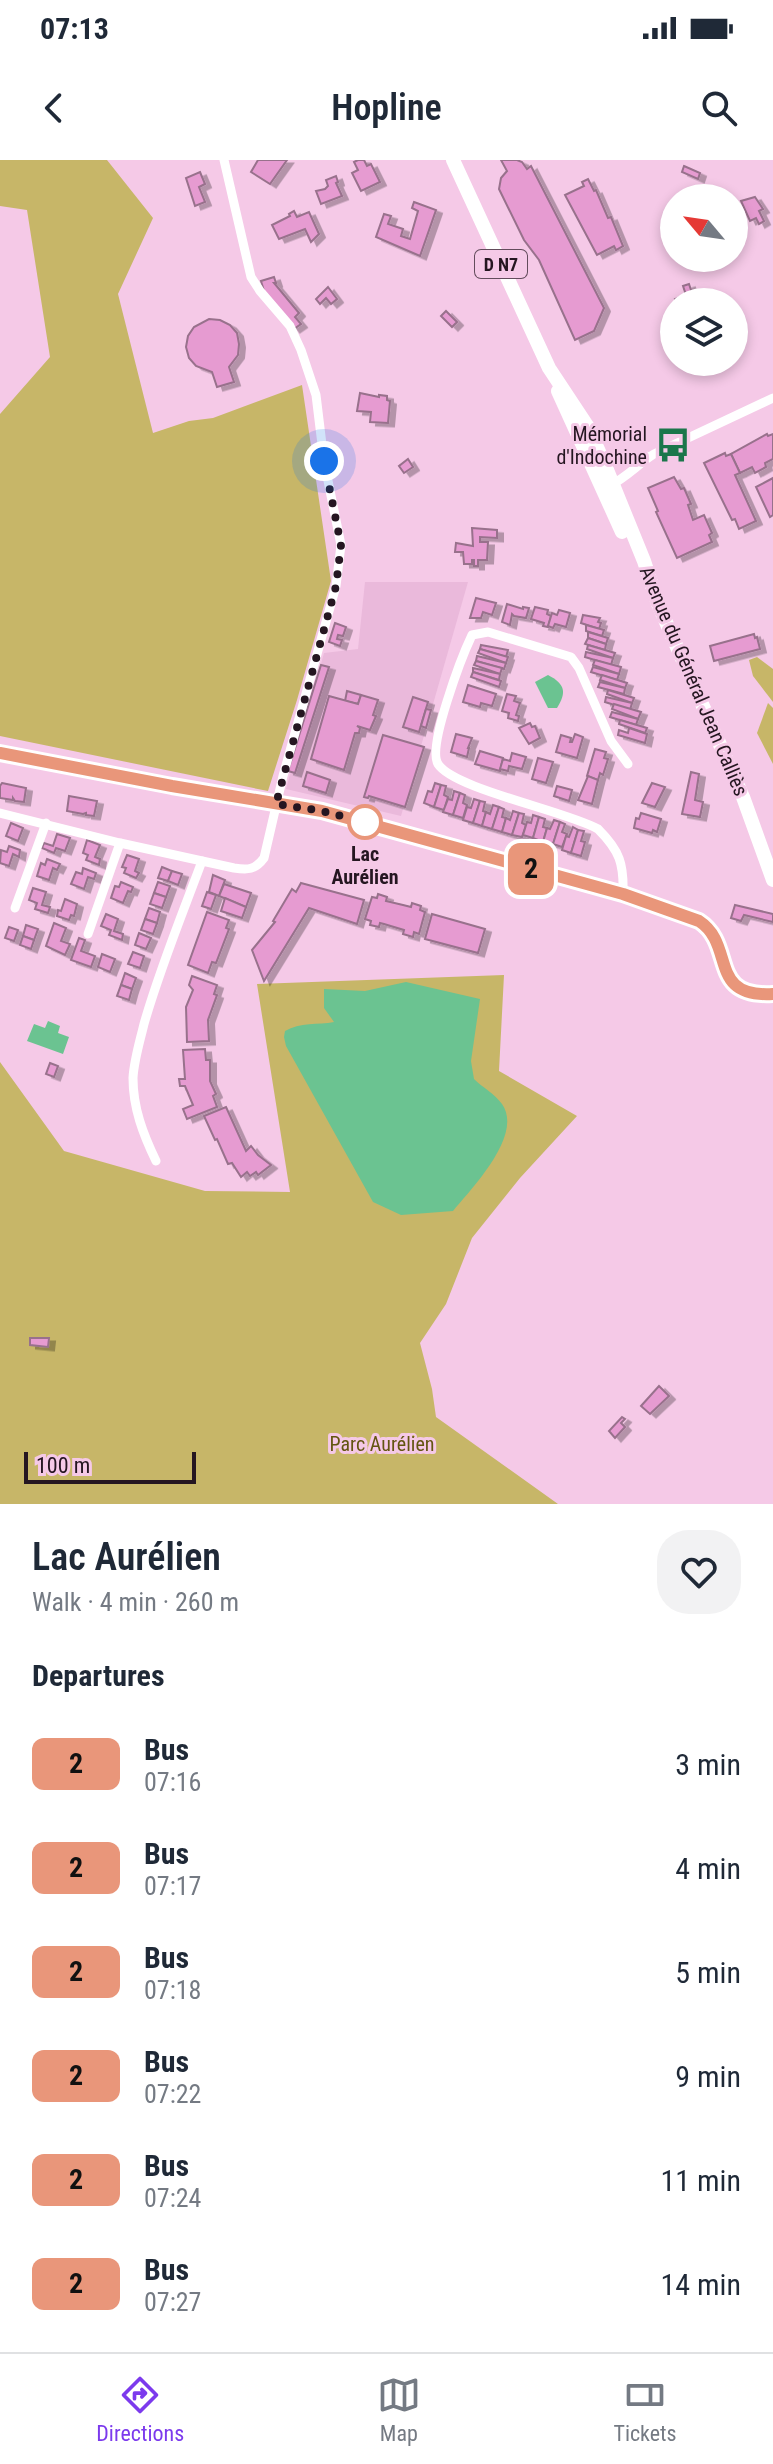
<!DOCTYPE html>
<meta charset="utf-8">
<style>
:root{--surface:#fff;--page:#f2f2f3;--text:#1f2937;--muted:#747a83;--line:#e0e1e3;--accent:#7c3aed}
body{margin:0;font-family:"Roboto Condensed",sans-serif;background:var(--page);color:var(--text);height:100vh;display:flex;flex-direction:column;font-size:30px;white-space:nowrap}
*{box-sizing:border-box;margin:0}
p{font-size:26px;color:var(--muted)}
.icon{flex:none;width:44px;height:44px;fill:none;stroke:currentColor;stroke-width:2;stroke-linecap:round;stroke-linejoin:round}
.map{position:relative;height:1344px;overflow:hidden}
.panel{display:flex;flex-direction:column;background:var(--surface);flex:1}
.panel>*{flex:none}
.badge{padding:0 16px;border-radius:12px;font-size:28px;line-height:52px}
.needle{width:52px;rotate:299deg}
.tools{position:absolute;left:660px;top:24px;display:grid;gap:16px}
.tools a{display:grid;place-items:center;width:88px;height:88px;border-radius:50%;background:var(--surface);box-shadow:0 4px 12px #0003;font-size:40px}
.scale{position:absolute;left:24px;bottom:20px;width:172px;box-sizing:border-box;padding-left:8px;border:4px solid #251621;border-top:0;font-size:22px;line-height:28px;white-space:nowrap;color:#251621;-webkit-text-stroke:6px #f5c9e7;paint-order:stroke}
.you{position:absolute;width:40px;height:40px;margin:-20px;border:6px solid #fff;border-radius:50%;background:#1a73e8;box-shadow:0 0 0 12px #1a73e833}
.map>.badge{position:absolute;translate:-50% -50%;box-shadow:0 0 0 4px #fff}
h2{padding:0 32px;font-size:30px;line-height:72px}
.round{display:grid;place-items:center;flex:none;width:84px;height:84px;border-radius:32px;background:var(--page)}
.headline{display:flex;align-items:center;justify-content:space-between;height:136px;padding:0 32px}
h1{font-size:38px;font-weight:600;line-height:60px}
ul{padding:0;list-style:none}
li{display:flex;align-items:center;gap:24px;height:104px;padding:0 32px}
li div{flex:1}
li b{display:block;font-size:30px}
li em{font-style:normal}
li .badge{min-width:88px;font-weight:700;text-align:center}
.status{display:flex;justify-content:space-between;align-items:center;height:56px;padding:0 40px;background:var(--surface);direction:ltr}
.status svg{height:22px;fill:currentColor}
header{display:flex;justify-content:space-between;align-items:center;height:104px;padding:0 32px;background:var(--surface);font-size:36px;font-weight:600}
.tab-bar{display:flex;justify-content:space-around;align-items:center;height:112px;border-top:2px solid var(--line);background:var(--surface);font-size:22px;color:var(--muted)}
.tab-bar a{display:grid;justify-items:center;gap:4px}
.tab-bar .selected{color:var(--accent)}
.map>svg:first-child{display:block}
.built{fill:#eab9db}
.green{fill:#c7b668}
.water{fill:#6bc391}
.building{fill:#e69bd1;stroke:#98718c;stroke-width:2;filter:url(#shadow)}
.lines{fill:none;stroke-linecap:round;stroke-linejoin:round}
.minor{stroke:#fff;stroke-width:9}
.secondary{stroke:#fff;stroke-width:12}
.primary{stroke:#fff;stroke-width:14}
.line-casing{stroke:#fff;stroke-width:18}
.line{stroke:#e9967a;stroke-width:12}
.walk{stroke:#251621;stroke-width:8;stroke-dasharray:0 14.4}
.stop-dot{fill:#fff;stroke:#e9967a;stroke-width:4}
.labels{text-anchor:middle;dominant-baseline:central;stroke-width:6;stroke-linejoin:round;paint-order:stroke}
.shield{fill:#f5c9e7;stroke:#634c5c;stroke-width:2}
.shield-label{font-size:18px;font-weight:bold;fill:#251621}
.poi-label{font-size:20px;fill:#251621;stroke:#f5c9e7;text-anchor:end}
.street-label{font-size:20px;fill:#251621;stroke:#f5c9e7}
.stop-label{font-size:20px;font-weight:bold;fill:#251621;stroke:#f5c9e7}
.park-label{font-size:20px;fill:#635511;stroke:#f5c9e7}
</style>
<div class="status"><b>07:13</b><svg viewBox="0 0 49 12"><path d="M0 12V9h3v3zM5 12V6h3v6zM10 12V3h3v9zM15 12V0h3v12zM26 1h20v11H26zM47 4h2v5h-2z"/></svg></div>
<header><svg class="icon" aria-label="back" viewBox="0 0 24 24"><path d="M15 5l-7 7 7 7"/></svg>Hopline<svg class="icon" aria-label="search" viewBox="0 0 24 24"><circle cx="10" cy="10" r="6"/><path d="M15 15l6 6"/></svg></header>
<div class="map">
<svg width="773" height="1344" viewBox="0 0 773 1344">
<defs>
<filter id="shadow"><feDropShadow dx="6" dy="3.5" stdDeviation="0" flood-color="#0004"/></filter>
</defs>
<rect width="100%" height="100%" fill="#f5c9e7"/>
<polygon class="built" points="365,422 468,422 401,656 286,629 324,493 358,489"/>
<g class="green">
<polygon points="0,0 107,0 153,58 118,134 153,273 189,261 213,258 302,225 331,421 297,540 268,631 0,576 0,254 50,197 27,50 0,46"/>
<polygon points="757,497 773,509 773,542 753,516 749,500"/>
<polygon points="768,543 773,548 773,604 757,573"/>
<polygon points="504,815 499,911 577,956 520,1018 472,1078 446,1144 420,1183 432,1229 436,1257 558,1344 0,1344 0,902 64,991 205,1031 290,1032 257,824"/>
</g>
<g class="water">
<path d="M 548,515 C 565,524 567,532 557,548 L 548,548 L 535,522 Z"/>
<path d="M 406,822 L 480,839 L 471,901 L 474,919 C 482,927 495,934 502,944 C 524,975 471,1029 453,1051 L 401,1055 L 373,1042 L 286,886 L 284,877 L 285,871 C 300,862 318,865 334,862 L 324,848 L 324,829 L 365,831 Z"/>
<polygon points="48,861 60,866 58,873 69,877 63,894 27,881 34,864 45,868"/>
</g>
<g class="building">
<polygon points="258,0 287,0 270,24 251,12"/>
<polygon points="358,0 364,0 367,6 371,4 380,22 361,31 352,13 358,10 354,2"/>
<polygon points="501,0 517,0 522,2 527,9 531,6 604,148 594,171 575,180 539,100 524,80 499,29 501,18 507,11"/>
<polygon points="684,6 700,13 698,19 682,12"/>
<polygon points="200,12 205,24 199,27 205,42 195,46 186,18"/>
<polygon points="336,16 338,22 336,23 342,36 321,44 316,31 325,29 328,26 326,20"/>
<polygon points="588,19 594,31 596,30 608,58 611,57 623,86 616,90 614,86 597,95 565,35 584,26 582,22"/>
<polygon points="755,37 763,49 759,51 764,61 759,64 756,58 750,61 741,41"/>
<polygon points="414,42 436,50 420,96 376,77 384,54 391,56 388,64 403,69 401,76 410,79 418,51 412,48"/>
<polygon points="294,51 297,57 309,52 319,74 311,82 305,69 279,79 272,65 290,56 289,54"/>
<polygon points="274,117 276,123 274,123 299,153 295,157 301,164 294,169 264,131 261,121"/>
<polygon points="689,124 695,142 676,142 675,139 686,135 683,126"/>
<polygon points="328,127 337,139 331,144 326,138 320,144 316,139"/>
<polygon points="446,151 457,162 452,167 441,156"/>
<polygon points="209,159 220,160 230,165 237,173 239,184 238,195 229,207 234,222 217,227 212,212 196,206 189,198 186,187 188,176 194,167"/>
<polygon points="360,233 379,237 379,235 387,236 387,240 390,241 388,263 370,262 371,252 357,251"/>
<polygon points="767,274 768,276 773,274 773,299 765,303 766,307 755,313 752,307 740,313 731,294"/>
<polygon points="725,293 726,296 731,294 740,313 735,315 756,361 739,369 735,359 732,360 704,303"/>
<polygon points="408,299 413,307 404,313 399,306"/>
<polygon points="674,317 681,329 684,328 691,344 688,345 693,360 704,355 712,373 709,375 712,382 677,398 656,352 658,351 648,328"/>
<polygon points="773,318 773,355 770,357 756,327"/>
<polygon points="472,368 497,370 497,378 480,377 480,382 488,382 487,400 478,400 478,406 474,406 474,400 472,400 472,404 464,404 463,392 455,392 456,383 473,386"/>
<polygon points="476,438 496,443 492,455 483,452 481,458 470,458"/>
<polygon points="507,444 523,449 523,447 529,448 526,458 514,456 512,454 510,465 502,462"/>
<polygon points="535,447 548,450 547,454 551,456 548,467 543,466 544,463 531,459"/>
<polygon points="559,450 570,453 566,467 555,464 553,468 548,466 552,453 557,455"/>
<polygon points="583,455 600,458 598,462 601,463 599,469 581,463"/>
<polygon points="335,463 346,467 343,476 338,475 337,479 342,480 340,486 329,482"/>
<polygon points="586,465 604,470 602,476 586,471"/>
<polygon points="588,472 608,478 606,484 588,478"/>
<polygon points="754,474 755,478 757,477 760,489 714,501 710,486"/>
<polygon points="588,478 606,484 605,490 585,484"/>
<polygon points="481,485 508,490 506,497 480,489"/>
<polygon points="588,485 615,493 613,498 587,489"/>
<polygon points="480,489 508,497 506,503 478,493"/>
<polygon points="586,492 613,498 611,505 585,497"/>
<polygon points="477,496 506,503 504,509 476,501"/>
<polygon points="595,500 621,507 619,514 593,505"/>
<polygon points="476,501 502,508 500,514 474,505"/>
<polygon points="321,505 329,507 295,613 288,611"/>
<polygon points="593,507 619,514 617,520 591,512"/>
<polygon points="473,508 500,514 499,520 473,512"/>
<polygon points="473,512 501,521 499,527 471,517"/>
<polygon points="602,515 627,523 625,528 600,520"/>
<polygon points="600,522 625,528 624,534 598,527"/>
<polygon points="468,525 496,534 492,546 481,543 480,547 463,542"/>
<polygon points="608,530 634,538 632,543 607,534"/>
<polygon points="347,531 361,535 358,544 345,541"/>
<polygon points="507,534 516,536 514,541 520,543 516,555 519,556 518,561 508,558 509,553 502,551"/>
<polygon points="361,535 378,540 373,555 376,556 370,570 357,566 360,568 359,573 355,573 344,610 311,599 329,536 358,544"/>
<polygon points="413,537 428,542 419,572 403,567"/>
<polygon points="606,537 632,543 630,550 605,542"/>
<polygon points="614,544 641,552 638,559 612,549"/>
<polygon points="426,549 431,550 426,568 421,566"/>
<polygon points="612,552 638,559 636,565 610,557"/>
<polygon points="620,560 647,568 645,573 619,564"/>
<polygon points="530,563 532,567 535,566 540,578 529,584 519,568"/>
<polygon points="629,568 647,574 645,583 618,575 619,570 628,573"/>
<polygon points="456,574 472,578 468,588 469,588 467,597 451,592"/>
<polygon points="575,574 583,577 577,598 556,592 561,575 571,578 570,582 572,582"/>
<polygon points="383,575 424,587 405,647 369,636 368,638 364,637"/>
<polygon points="595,589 606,592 604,598 608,599 603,615 600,613 598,620 587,616"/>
<polygon points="480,591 503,598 500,611 475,604"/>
<polygon points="512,593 526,597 522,609 509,606 508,611 500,609 503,599 510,601"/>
<polygon points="538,598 553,602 546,623 532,619"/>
<polygon points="307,612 330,620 326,633 303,626"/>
<polygon points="691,612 699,614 695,640 703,642 700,657 682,654"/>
<polygon points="588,616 598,620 592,644 578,640"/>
<polygon points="2,623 26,628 24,642 15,641 13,638 13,640 0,638 0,626"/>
<polygon points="435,623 441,625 434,647 424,643 428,631 432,632"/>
<polygon points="652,623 665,627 655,647 642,643"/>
<polygon points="441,625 446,626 444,635 448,637 444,650 434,647"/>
<polygon points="557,626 572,630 569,641 554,636"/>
<polygon points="454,631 460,633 453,655 443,652 448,639 452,640"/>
<polygon points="460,633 465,635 463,643 467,645 463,658 453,655"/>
<polygon points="69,636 97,641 94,656 86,655 86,653 83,654 67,651"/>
<polygon points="474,639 480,641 473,663 463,660 467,647 471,648"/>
<polygon points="480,641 485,642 483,651 486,652 482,666 473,663"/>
<polygon points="493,645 499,647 492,669 482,666 486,652 490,654"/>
<polygon points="499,647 504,649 502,657 506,658 502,672 492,669"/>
<polygon points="513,651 519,653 512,675 502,672 506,658 510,660"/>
<polygon points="519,653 524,654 522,663 526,665 522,677 512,675"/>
<polygon points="641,653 661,659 657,672 653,670 652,673 634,668 636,658 639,659"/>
<polygon points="533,655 539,657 533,678 523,675 527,662 531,663"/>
<polygon points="539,657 545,659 543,667 547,668 543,682 533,678"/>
<polygon points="554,660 560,662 553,684 543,682 547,668 550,669"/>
<polygon points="560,662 565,664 562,672 567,674 562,687 553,684"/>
<polygon points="11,663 23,668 18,681 6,676"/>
<polygon points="573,667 578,670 571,693 562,690 566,676 569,677"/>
<polygon points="578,670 584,671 581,681 585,682 581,696 571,693"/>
<polygon points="57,674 70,678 65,691 56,688 54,693 42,688 44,683 53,686"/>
<polygon points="87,680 100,685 95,697 100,699 99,705 86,700 88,695 83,693"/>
<polygon points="9,686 20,690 19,697 13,694 9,706 0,703 1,690 7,692"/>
<polygon points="127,695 139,699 135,711 139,713 136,718 124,713 126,708 122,707"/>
<polygon points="47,699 60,704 57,710 53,708 49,720 37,716 41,703 45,705"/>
<polygon points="162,707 172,711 168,721 158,718"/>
<polygon points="83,708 96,713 94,719 88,717 84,729 71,724 76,712 82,714"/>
<polygon points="172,711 182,714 178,725 168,721"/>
<polygon points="213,715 225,720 219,736 209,732"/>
<polygon points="121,722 133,727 131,732 128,731 123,743 111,738 115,726 119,727"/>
<polygon points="158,722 170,726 166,737 154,733"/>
<polygon points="301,723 364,740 357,764 309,748 264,821 252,790 275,762 273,761 292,729 296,732"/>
<polygon points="224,724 251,733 246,747 219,736"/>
<polygon points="33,728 46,732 42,745 50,747 48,753 35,749 37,743 29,740"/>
<polygon points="207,732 216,735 211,749 202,746"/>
<polygon points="154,733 166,737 162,748 150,744"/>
<polygon points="378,734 387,737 386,741 403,745 411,747 412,743 421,746 420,750 425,752 419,774 414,772 413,777 403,774 404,770 384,764 380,763 379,767 370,765 371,761 365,759 372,737 377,738"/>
<polygon points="225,738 246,747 242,758 221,751"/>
<polygon points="65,739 77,744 74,756 71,755 69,760 57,756 58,750 61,751"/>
<polygon points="735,745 773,754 773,762 744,755 741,761 731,758"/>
<polygon points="149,748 160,752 157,763 145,759"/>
<polygon points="207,752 229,760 226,768 229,769 216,803 212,802 208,813 188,805"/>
<polygon points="106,754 118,759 114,771 123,774 122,780 109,775 111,770 101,766"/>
<polygon points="432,754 485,769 478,793 425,779"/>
<polygon points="145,759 157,763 153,774 141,770"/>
<polygon points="54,763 66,768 61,781 70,784 65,795 46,786"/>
<polygon points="26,765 38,769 34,780 23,776"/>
<polygon points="9,767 18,770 14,781 5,778"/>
<polygon points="139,773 151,778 146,789 135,785"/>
<polygon points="23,776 34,780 31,789 20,785"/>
<polygon points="79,778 85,780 81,791 95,796 91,807 71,800"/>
<polygon points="133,792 144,796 140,808 128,804"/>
<polygon points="102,794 115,799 110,812 98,807"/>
<polygon points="125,813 136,818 132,829 121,825"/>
<polygon points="192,816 217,825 214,834 217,835 208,860 209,881 187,882 186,847 193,830 189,825"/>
<polygon points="121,825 132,829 129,840 117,836"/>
<polygon points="205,889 206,900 210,900 210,921 216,934 213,936 217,947 187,959 183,949 193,945 185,926 180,926 179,919 185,919 183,890"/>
<polygon points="50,903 58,906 54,917 46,914"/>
<polygon points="226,947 246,991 251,986 258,995 271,1005 258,1015 256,1012 250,1016 247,1012 241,1017 232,1003 228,1004 217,979 215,980 204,956"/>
<polygon points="30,1178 49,1178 48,1187 30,1185"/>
<polygon points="659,1226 669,1236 650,1254 641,1246"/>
<polygon points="622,1257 625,1259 621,1263 625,1267 615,1278 609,1271"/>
</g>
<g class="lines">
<g class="minor">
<polyline points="603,306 610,302 646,296"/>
<path d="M 609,326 C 626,318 638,304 654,294 L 773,238"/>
<path d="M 0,653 L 120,683 L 234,708 C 248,710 255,710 264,698 L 283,616 L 336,426 L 341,385 L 324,301 L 316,235 L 301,190 L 290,166 L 260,131 L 251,117 L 224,0"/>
<path d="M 623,734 C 624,704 620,691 598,669 C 566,651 454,629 438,604 C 427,587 462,496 472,475 L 488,472 L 571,497 L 579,508 L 611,581 L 628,604"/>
<polyline points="15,748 46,663"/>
<polyline points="88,774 120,683"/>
<path d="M 156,1001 C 143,974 133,948 133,918 C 134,900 140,881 144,864 C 160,808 182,755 202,701"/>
</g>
<path class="secondary" d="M 0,593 L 172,626 L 322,651 L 623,734 L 699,761 C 736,786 707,838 773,834"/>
<g class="primary">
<polyline points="453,0 549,208 588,267 605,305 644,401 658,444 743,637 773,720"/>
<polyline points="558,231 622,372"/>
</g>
</g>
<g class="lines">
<g class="line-casing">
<path id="line" d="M 0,593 L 172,626 L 322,651 L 623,734 L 699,761 C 736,785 707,838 773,834"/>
</g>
<use href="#line" class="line"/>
<polyline class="walk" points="324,301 341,385 336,426 276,644 322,651 365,662"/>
</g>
<defs>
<g id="bus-bare" transform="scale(2.76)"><path d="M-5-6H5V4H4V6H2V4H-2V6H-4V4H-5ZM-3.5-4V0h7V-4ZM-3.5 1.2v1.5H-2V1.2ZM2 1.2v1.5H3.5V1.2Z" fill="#1b764b" stroke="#f5c9e7" stroke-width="2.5" paint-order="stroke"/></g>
</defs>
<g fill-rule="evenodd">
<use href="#bus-bare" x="673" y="285"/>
</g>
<circle class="stop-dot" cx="365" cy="662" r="16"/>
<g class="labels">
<rect class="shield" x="475" y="90" width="52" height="28" rx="6"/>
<g class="shield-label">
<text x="501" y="104">D N7</text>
</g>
<g class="poi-label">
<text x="647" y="274">Mémorial<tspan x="647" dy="23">d'Indochine</tspan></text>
</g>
<g class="street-label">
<text transform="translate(694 521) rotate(67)">Avenue du Général Jean Calliès</text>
</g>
<g class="stop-label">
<text x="365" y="694">Lac<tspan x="365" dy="23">Aurélien</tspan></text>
</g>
<g class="park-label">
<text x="382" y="1284">Parc Aurélien</text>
</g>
</g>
</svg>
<div class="tools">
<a><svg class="needle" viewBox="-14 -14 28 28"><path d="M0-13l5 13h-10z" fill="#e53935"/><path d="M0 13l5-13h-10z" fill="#747a83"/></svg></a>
<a><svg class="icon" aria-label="layers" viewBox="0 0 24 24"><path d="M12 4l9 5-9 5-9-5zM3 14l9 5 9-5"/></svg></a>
</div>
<div class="scale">100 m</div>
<div class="you" style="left:324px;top:301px"></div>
<b class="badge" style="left:531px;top:709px;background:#e9967a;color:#111">2</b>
</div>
<section class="panel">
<div class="headline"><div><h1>Lac Aurélien</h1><p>Walk · 4 min · 260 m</p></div><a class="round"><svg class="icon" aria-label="heart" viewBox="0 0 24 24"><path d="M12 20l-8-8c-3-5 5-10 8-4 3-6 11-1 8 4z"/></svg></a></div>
<h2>Departures</h2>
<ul>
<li><span class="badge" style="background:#e9967a;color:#111">2</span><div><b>Bus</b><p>07:16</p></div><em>3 min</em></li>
<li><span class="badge" style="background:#e9967a;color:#111">2</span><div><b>Bus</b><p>07:17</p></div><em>4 min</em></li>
<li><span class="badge" style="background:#e9967a;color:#111">2</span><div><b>Bus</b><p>07:18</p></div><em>5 min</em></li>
<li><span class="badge" style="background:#e9967a;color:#111">2</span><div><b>Bus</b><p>07:22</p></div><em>9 min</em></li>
<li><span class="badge" style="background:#e9967a;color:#111">2</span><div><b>Bus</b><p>07:24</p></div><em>11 min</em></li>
<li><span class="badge" style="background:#e9967a;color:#111">2</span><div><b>Bus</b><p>07:27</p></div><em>14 min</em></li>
</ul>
</section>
<nav class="tab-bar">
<a class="selected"><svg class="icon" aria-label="directions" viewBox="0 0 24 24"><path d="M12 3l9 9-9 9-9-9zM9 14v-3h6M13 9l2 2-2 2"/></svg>Directions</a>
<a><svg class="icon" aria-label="map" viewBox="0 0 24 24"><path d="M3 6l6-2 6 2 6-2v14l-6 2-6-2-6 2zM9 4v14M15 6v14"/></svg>Map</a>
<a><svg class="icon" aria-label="tickets" viewBox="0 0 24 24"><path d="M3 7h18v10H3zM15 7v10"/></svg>Tickets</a>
</nav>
